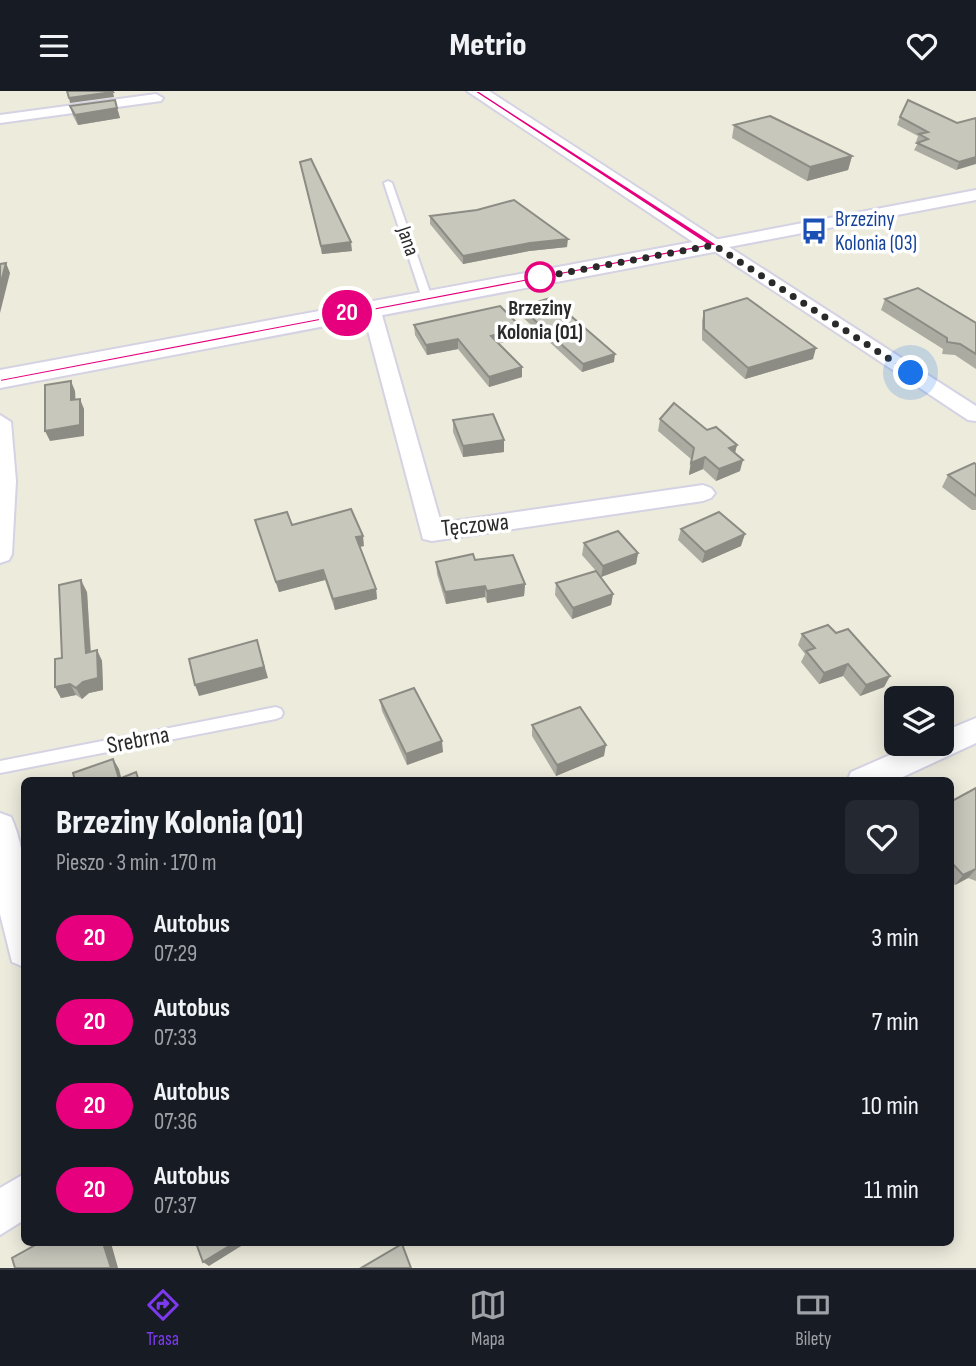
<!DOCTYPE html>
<html lang="pl">
<meta charset="utf-8">
<style>
:root{--surface:#171b24;--page:#242831;--text:#f1f3f6;--muted:#9ea1a6;--line:#363941;--accent:#7c3aed}
body{margin:0;font-family:"Sofia Sans Condensed",sans-serif;background:var(--page);color:var(--text);height:100vh;display:flex;flex-direction:column;font-size:26px;white-space:nowrap}
*{box-sizing:border-box;margin:0}
p{font-size:23px;color:var(--muted)}
.icon{flex:none;width:38px;height:38px;fill:none;stroke:currentColor;stroke-width:2;stroke-linecap:round;stroke-linejoin:round}
.map{position:relative;flex:1;overflow:hidden}
.details{position:absolute;left:21px;top:686px;width:933px;height:469px;display:flex;flex-direction:column;background:var(--surface);border-radius:10px;box-shadow:0 4px 18px #0003}
.details>*{flex:none}
.badge{padding:0 14px;border-radius:23px;font-size:24px;line-height:46px}
.fabs{position:absolute;left:884px;top:595px;display:grid;gap:14px}
.fabs a{display:grid;place-items:center;width:70px;height:70px;border-radius:10px;background:var(--surface);box-shadow:0 4px 18px #0003;font-size:35px}
.you{position:absolute;width:35px;height:35px;margin:-18px;border:5px solid #fff;border-radius:50%;background:#1a73e8;box-shadow:0 0 0 10px #1a73e833}
.map>.badge{position:absolute;translate:-50% -50%;box-shadow:0 0 0 4px #fff}
.round{display:grid;place-items:center;flex:none;width:74px;height:74px;border-radius:10px;background:var(--page)}
.overview{display:flex;align-items:center;justify-content:space-between;height:119px;padding:0 35px}
h1{font-size:33px;font-weight:800;line-height:52px}
ul{padding:0;list-style:none}
li{display:flex;align-items:center;gap:21px;height:84px;padding:0 35px}
li div{flex:1}
li b{display:block;font-size:26px}
li em{font-style:normal}
li .badge{min-width:77px;font-weight:700;text-align:center}
header{display:flex;justify-content:space-between;align-items:center;height:91px;padding:0 35px;background:var(--surface);font-size:32px;font-weight:800}
.menu{display:flex;justify-content:space-around;align-items:center;height:98px;border-top:2px solid var(--line);background:var(--surface);font-size:19px;color:var(--muted)}
.menu a{display:grid;justify-items:center;gap:4px}
.menu .active{color:var(--accent)}
.map>svg:first-child{display:block}
.lines{fill:none;stroke-linecap:round;stroke-linejoin:round}
.lane-casing{stroke:#d4d2e3;stroke-width:4}
.street-casing{stroke:#d4d2e3;stroke-width:4}
.secondary-casing{stroke:#d4d2e3;stroke-width:4}
.lane{fill:#fff;fill-rule:evenodd}
.street{fill:#fff;fill-rule:evenodd}
.secondary{fill:#fff;fill-rule:evenodd}
.wall{fill:#acaba2}
.shaded-wall{fill:#8c8b84}
.building{fill:#c8c7bc;stroke:#8c8b84;stroke-width:2}
.line{fill:#e6007e;stroke:#fff;stroke-width:2}
.walk{stroke:#2a2a2a;stroke-width:7;stroke-dasharray:0 12.6}
.stop-dot{fill:#fff;stroke:#e6007e;stroke-width:3.5}
.labels{text-anchor:middle;dominant-baseline:central;stroke-width:7;stroke-linejoin:round;paint-order:stroke}
.far-transit-label{font-size:21px;fill:#164399;stroke:#fff;text-anchor:start}
.far-street-label{font-size:21px;fill:#2a2a2a;stroke:#fff}
.far-stop-label{font-size:21px;font-weight:bold;fill:#2a2a2a;stroke:#fff}
.street-label{font-size:24px;fill:#2a2a2a;stroke:#fff}
</style>
<header><svg class="icon" aria-label="menu" viewBox="0 0 24 24"><path d="M4 6h16M4 12h16M4 18h16"/></svg>Metrio<svg class="icon" aria-label="heart" viewBox="0 0 24 24"><path d="M12 20l-8-8c-3-5 5-10 8-4 3-6 11-1 8 4z"/></svg></header>
<div class="map">
<svg width="976" height="1177" viewBox="0 0 976 1177">
<rect width="100%" height="100%" fill="#edebdc"/>
<g class="lines">
<g class="lane-casing">
<g id="lane">
<polygon points="388,90 392,92 432,207 430,209 422,207 384,92"/>
<polygon points="276,616 281,618 283,622 281,626 276,628 0,682 0,670"/>
</g>
</g>
<g class="street-casing">
<g id="street">
<polygon points="156,3 163,7 161,10 0,32 0,24"/>
<polygon points="976,99 976,109 729,156 976,315 976,330 968,329 705,154 714,149"/>
<polygon points="371,211 380,217 441,432 703,394 711,397 715,402 711,407 703,410 432,450 423,448 362,217"/>
<polygon points="0,324 11,331 16,390 12,463 9,469 0,472"/>
<polygon points="976,627 976,652 894,690 847,690 851,681 915,653 942,653 942,641"/>
<path d="M 0,722 L 11,726 C 30,766 28,833 24,876 L 12,871 L 0,823 Z"/>
<polygon points="24,1083 24,1129 0,1144 0,1097"/>
</g>
</g>
<g class="secondary-casing">
<polygon id="secondary" points="467,0 489,0 726,154 722,159 714,161 0,297 0,279 693,151"/>
</g>
<use href="#lane" class="lane"/>
<use href="#street" class="street"/>
<use href="#secondary" class="secondary"/>
</g>
<g class="wall">
<polygon points="115,9 120,27 78,34 73,25 70,15"/>
<polygon points="900,26 957,32 976,27 956,79 914,59 918,52 916,51 918,45 897,34"/>
<polygon points="734,34 852,65 848,79 807,90 732,47"/>
<polygon points="300,71 352,160 322,163"/>
<polygon points="430,125 567,156 529,160 463,173 430,133"/>
<polygon points="885,208 976,232 976,278 955,264 942,263 943,258 881,219"/>
<polygon points="520,216 614,271 582,281 519,223"/>
<polygon points="704,220 813,268 745,288 702,249 702,230"/>
<polygon points="414,234 521,246 498,252 522,286 489,296 458,258 427,264 415,244"/>
<polygon points="660,328 707,339 737,354 735,362 740,380 716,390 703,378 689,384 691,368 658,340"/>
<polygon points="453,329 504,361 463,366 453,341"/>
<polygon points="976,373 976,419 972,419 942,396 948,384"/>
<polygon points="255,429 292,434 364,455 360,456 376,498 377,508 335,519 325,489 279,501"/>
<polygon points="681,438 741,455 702,472 678,449"/>
<polygon points="584,452 638,462 636,473 601,486 613,503 611,514 572,528 555,504 556,492 596,480 582,464"/>
<polygon points="475,469 525,493 524,505 487,512 485,506 446,513 437,483 436,471"/>
<polygon points="87,501 91,560 97,559 102,570 103,599 89,602 82,608 76,604 61,607 55,596 62,567"/>
<polygon points="836,542 890,585 884,596 860,605 843,585 819,593 801,571 805,563 798,554 802,543"/>
<polygon points="380,609 443,661 407,674 382,620"/>
<polygon points="532,634 604,665 556,685 532,645"/>
<polygon points="976,697 976,790 968,787 955,794 950,789 950,711"/>
</g>
<g class="shaded-wall">
<polygon points="113,1 114,6 70,12 69,7"/>
<polygon points="117,17 120,27 78,34 75,24"/>
<polygon points="852,65 848,79 807,90 810,76"/>
<polygon points="976,66 976,73 956,79 959,71"/>
<polygon points="568,148 567,156 529,160 463,173 463,165 530,152"/>
<polygon points="351,151 352,160 322,163 321,155"/>
<polygon points="6,172 10,182 0,222 0,195"/>
<polygon points="521,236 521,246 490,255 491,245"/>
<polygon points="458,248 458,258 427,264 426,254"/>
<polygon points="816,257 813,268 745,288 748,277"/>
<polygon points="615,263 614,271 582,281 583,273"/>
<polygon points="522,276 522,286 489,296 489,286"/>
<polygon points="71,290 75,300 76,319 71,309"/>
<polygon points="80,308 84,318 84,345 50,350 45,340"/>
<polygon points="504,349 504,361 463,366 463,355"/>
<polygon points="737,354 734,365 729,357"/>
<polygon points="705,366 703,378 689,384 691,372"/>
<polygon points="743,369 740,380 716,390 719,378"/>
<polygon points="745,443 741,455 702,472 705,461"/>
<polygon points="363,445 364,455 358,456 356,446"/>
<polygon points="638,462 636,473 601,486 603,475"/>
<polygon points="323,479 325,489 279,501 276,491"/>
<polygon points="81,489 87,501 91,573 86,562"/>
<polygon points="525,493 524,505 487,512 487,500"/>
<polygon points="485,495 485,506 446,513 445,501"/>
<polygon points="376,498 377,508 335,519 333,508"/>
<polygon points="613,503 611,514 572,528 573,517"/>
<polygon points="257,549 268,587 199,605 195,594"/>
<polygon points="97,559 102,570 103,599 89,602 82,608 76,597"/>
<polygon points="848,573 843,585 819,593 824,582"/>
<polygon points="890,585 884,596 860,605 866,594"/>
<polygon points="70,593 76,604 61,607 55,596"/>
<polygon points="442,650 443,661 407,674 406,663"/>
<polygon points="606,654 604,665 556,685 557,674"/>
<polygon points="113,668 119,678 122,690 120,690"/>
<polygon points="976,778 968,787 955,794 963,784"/>
<polygon points="103,1152 111,1152 118,1177 111,1177"/>
<polygon points="234,1152 246,1152 209,1175 203,1171"/>
</g>
<g class="building">
<polygon points="67,0 112,0 113,1 69,7"/>
<polygon points="115,9 117,17 75,24 70,15"/>
<polygon points="908,9 957,32 976,27 976,66 959,71 917,52 928,48 919,43 928,41 900,26"/>
<polygon points="770,25 852,65 810,76 734,34"/>
<polygon points="311,68 351,151 321,155 300,71"/>
<polygon points="514,109 568,148 530,152 463,165 430,125 477,119"/>
<polygon points="6,172 0,195 0,173"/>
<polygon points="918,197 976,232 976,263 960,253 947,251 947,247 885,208"/>
<polygon points="550,207 615,263 583,273 520,216"/>
<polygon points="747,207 816,257 748,277 704,238 704,220"/>
<polygon points="500,215 521,236 491,245 522,276 489,286 458,248 426,254 414,234"/>
<polygon points="71,290 71,309 80,308 80,334 45,340 45,294"/>
<polygon points="674,312 707,339 716,336 737,354 729,357 743,369 719,378 705,366 691,372 694,357 660,328"/>
<polygon points="493,323 504,349 463,355 453,329"/>
<polygon points="974,372 976,373 976,405 948,384"/>
<polygon points="351,418 363,445 356,446 376,498 333,508 323,479 276,491 255,429 287,421 292,434"/>
<polygon points="719,421 745,443 705,461 681,438"/>
<polygon points="618,440 638,462 603,475 584,452"/>
<polygon points="473,463 475,469 513,464 525,493 487,500 485,495 445,501 436,471"/>
<polygon points="596,480 613,503 573,517 556,492"/>
<polygon points="81,489 86,562 97,559 98,587 83,591 76,597 70,593 55,596 55,568 62,567 59,494"/>
<polygon points="828,534 836,542 848,538 890,585 866,594 848,573 824,582 806,560 815,557 802,543"/>
<polygon points="257,549 264,576 195,594 189,568"/>
<polygon points="414,597 442,650 406,663 380,609"/>
<polygon points="580,616 606,654 557,674 532,634"/>
<polygon points="113,668 119,688 136,681 139,690 75,690 73,682"/>
<polygon points="976,697 976,778 963,784 950,770 950,711"/>
<polygon points="39,1152 103,1152 111,1177 15,1177 12,1167"/>
<polygon points="196,1152 234,1152 203,1171"/>
<polygon points="402,1153 411,1177 361,1177"/>
</g>
<polygon class="line" points="473,0 479,0 718,154 0,291 0,288 706,153"/>
<g class="lines">
<polyline class="walk" points="540,186 531,188 714,154 911,282"/>
</g>
<defs>
<g id="bus-bare" transform="scale(2.1)"><path d="M-5-6H5V4H4V6H2V4H-2V6H-4V4H-5ZM-3.5-4V0h7V-4ZM-3.5 1.2v1.5H-2V1.2ZM2 1.2v1.5H3.5V1.2Z" fill="#1a4fb4" stroke="#fff" stroke-width="2.5" paint-order="stroke"/></g>
</defs>
<g fill-rule="evenodd">
<use href="#bus-bare" x="814" y="140"/>
</g>
<circle class="stop-dot" cx="540" cy="186" r="14"/>
<g class="labels">
<g class="far-transit-label">
<text x="835" y="128">Brzeziny<tspan x="835" dy="24">Kolonia (03)</tspan></text>
</g>
<g class="far-street-label">
<text transform="translate(408 150) rotate(71)">Jana</text>
</g>
<g class="far-stop-label">
<text x="540" y="217">Brzeziny<tspan x="540" dy="24">Kolonia (01)</tspan></text>
</g>
<g class="street-label">
<text transform="translate(475 434) rotate(-6)">Tęczowa</text>
<text transform="translate(138 649) rotate(-11)">Srebrna</text>
</g>
</g>
</svg>
<div class="fabs">
<a><svg class="icon" aria-label="layers" viewBox="0 0 24 24"><path d="M12 4l9 5-9 5-9-5zM3 14l9 5 9-5"/></svg></a>
</div>
<div class="you" style="left:911px;top:282px"></div>
<b class="badge" style="left:347px;top:222px;background:#e6007e;color:#fff">20</b>
<section class="details">
<div class="overview"><div><h1>Brzeziny Kolonia (01)</h1><p>Pieszo · 3 min · 170 m</p></div><a class="round"><svg class="icon" aria-label="heart" viewBox="0 0 24 24"><path d="M12 20l-8-8c-3-5 5-10 8-4 3-6 11-1 8 4z"/></svg></a></div>
<ul>
<li><span class="badge" style="background:#e6007e;color:#fff">20</span><div><b>Autobus</b><p>07:29</p></div><em>3 min</em></li>
<li><span class="badge" style="background:#e6007e;color:#fff">20</span><div><b>Autobus</b><p>07:33</p></div><em>7 min</em></li>
<li><span class="badge" style="background:#e6007e;color:#fff">20</span><div><b>Autobus</b><p>07:36</p></div><em>10 min</em></li>
<li><span class="badge" style="background:#e6007e;color:#fff">20</span><div><b>Autobus</b><p>07:37</p></div><em>11 min</em></li>
</ul>
</section>
</div>
<nav class="menu">
<a class="active"><svg class="icon" aria-label="directions" viewBox="0 0 24 24"><path d="M12 3l9 9-9 9-9-9zM9 14v-3h6M13 9l2 2-2 2"/></svg>Trasa</a>
<a><svg class="icon" aria-label="map" viewBox="0 0 24 24"><path d="M3 6l6-2 6 2 6-2v14l-6 2-6-2-6 2zM9 4v14M15 6v14"/></svg>Mapa</a>
<a><svg class="icon" aria-label="tickets" viewBox="0 0 24 24"><path d="M3 7h18v10H3zM15 7v10"/></svg>Bilety</a>
</nav>
